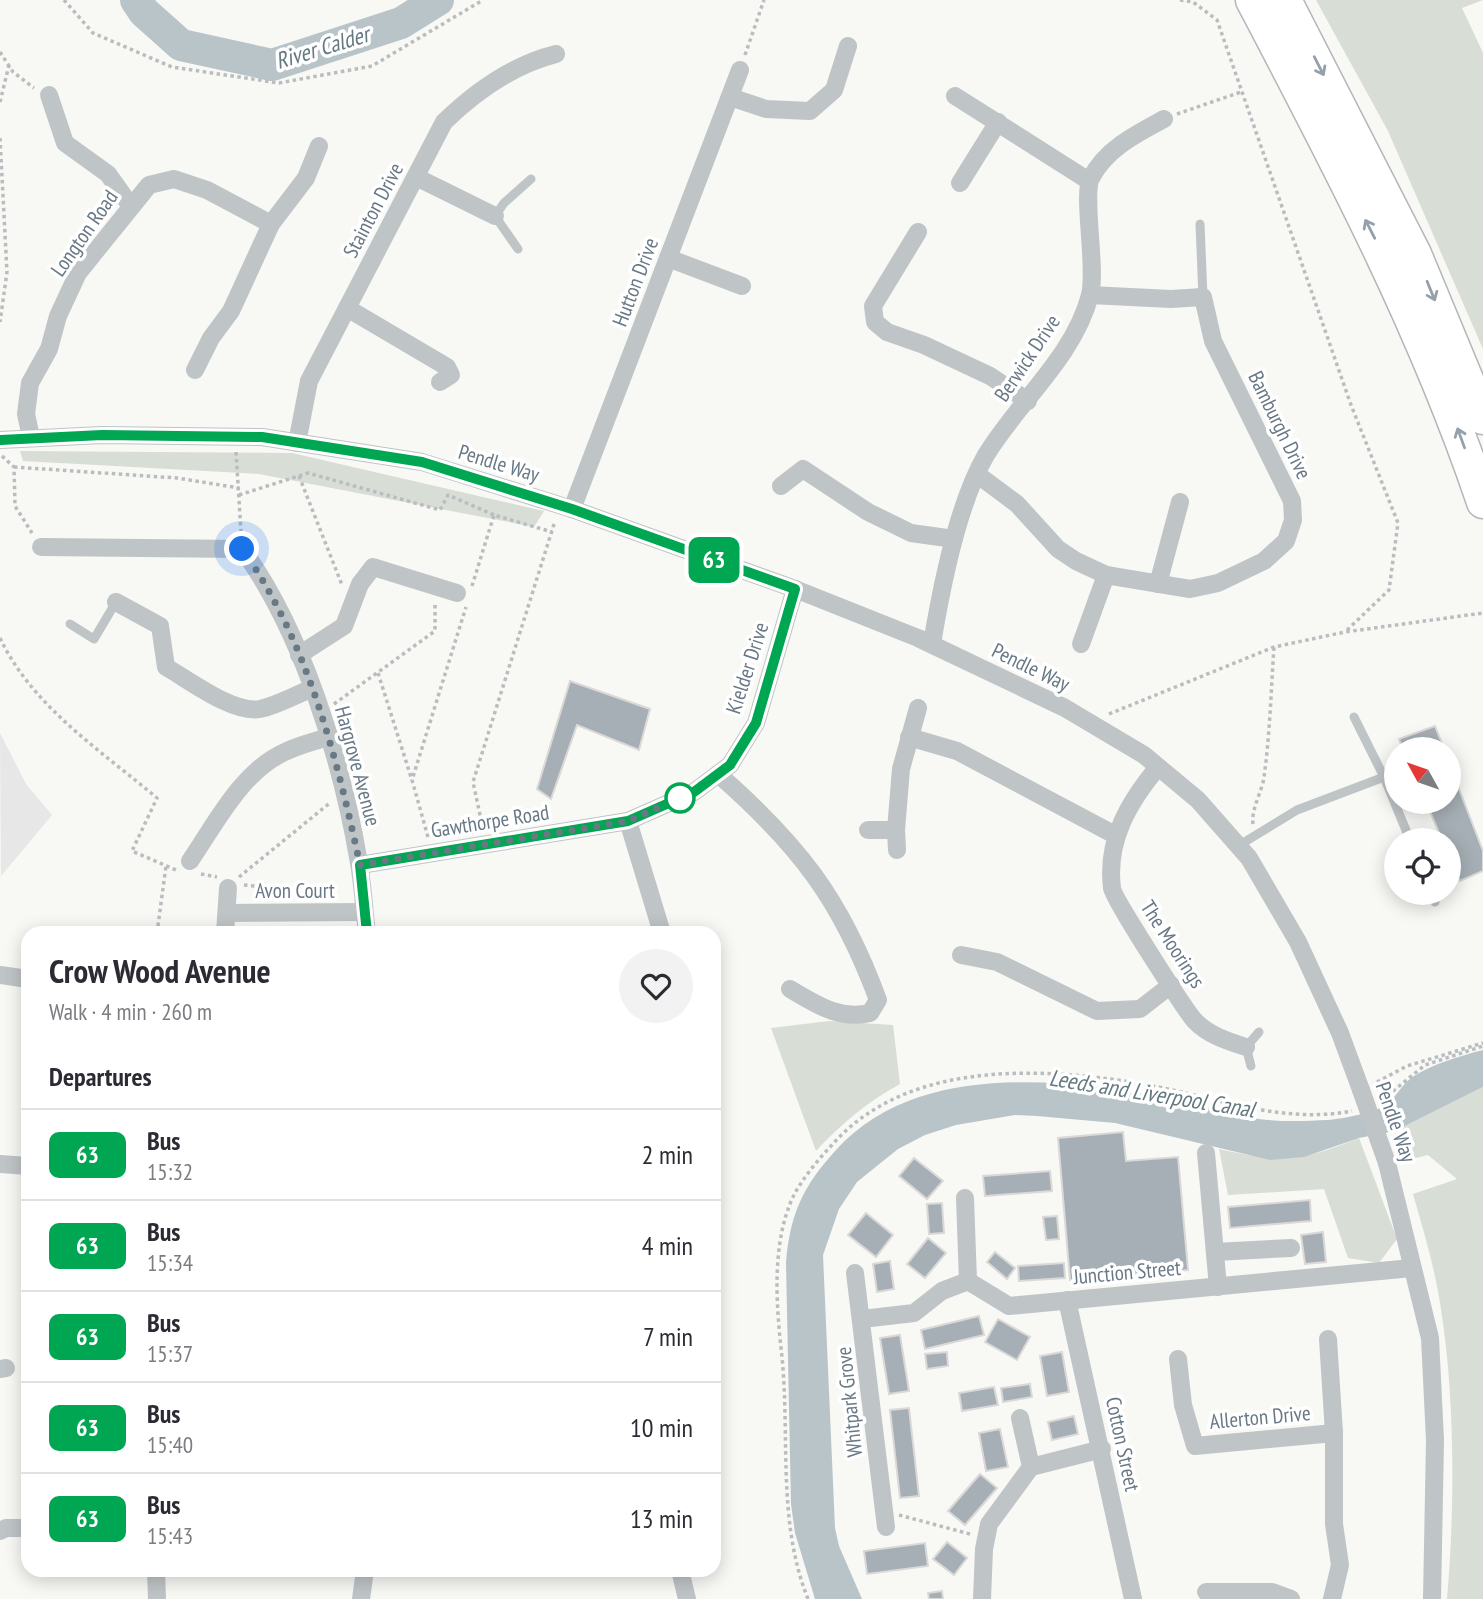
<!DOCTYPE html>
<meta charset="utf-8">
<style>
:root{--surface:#fff;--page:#f2f2f3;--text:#2b2b33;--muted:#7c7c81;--line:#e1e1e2}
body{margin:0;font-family:"PT Sans Narrow",sans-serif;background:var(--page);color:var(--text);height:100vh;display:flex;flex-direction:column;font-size:26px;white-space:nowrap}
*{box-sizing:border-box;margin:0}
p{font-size:23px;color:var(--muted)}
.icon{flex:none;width:38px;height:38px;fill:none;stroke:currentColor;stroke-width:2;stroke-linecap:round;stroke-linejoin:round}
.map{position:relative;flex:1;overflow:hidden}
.panel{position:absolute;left:21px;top:926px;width:700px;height:651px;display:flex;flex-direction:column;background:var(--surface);border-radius:21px;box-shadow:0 4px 18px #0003}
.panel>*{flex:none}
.badge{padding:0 14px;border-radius:10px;font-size:24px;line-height:46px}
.needle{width:46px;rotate:310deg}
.buttons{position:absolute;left:1384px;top:737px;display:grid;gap:14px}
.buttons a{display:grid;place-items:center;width:77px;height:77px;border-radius:50%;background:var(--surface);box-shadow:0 4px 18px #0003;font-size:35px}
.you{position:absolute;width:35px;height:35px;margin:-18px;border:5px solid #fff;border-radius:50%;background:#1a73e8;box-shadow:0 0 0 10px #1a73e833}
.map>.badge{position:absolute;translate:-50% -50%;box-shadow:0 0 0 4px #fff}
h2{padding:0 28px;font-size:26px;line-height:63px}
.round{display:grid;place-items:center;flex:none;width:74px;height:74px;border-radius:37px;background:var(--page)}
.overview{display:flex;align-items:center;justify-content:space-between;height:119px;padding:0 28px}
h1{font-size:33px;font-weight:700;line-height:52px}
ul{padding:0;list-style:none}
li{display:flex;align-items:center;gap:21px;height:91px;padding:0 28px;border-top:2px solid var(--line)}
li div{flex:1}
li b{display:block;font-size:26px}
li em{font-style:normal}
li .badge{min-width:77px;font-weight:700;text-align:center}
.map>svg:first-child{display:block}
.built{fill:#e6e7e6}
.green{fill:#d8ddd5}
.water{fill:#b9c4c8}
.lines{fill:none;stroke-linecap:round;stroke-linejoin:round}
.river{stroke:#b9c4c8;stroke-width:32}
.building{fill:#a6afb5;stroke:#dad9d8;stroke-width:2}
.highway-casing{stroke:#b3b7ba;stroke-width:35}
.path{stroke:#babdbf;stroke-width:3.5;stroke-dasharray:3.5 3.5;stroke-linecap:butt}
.lane{stroke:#bfc4c7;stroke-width:9}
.street{stroke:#bfc4c7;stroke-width:18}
.highway{stroke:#fff;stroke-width:32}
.street-bridge{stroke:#bfc4c7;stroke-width:18}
.oneway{stroke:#95a0aa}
.line-casing{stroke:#fff;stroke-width:16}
.line{stroke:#00a651;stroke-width:10}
.walk{stroke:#687885;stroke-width:7;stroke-dasharray:0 12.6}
.stop-dot{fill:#fff;stroke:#00a651;stroke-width:3.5}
.labels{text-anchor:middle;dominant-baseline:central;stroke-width:7;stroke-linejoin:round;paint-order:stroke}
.street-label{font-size:21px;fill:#687885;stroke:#fff}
.water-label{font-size:23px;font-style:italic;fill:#647980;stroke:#fff}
</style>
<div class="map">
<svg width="1483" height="1599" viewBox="0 0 1483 1599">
<rect width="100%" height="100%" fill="#f8f8f5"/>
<polygon class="built" points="0,733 26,784 52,815 1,876"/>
<g class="green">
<polygon points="1316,0 1483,0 1462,8 1483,53 1483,349 1388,131"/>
<polygon points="20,451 292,453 544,511 534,527 259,474 23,461"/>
<path d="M 829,1021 L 893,1025 L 900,1084 C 867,1102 841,1124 816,1151 L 771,1028 Z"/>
<path d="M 1483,1087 L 1483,1599 L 1447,1599 C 1455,1510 1455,1397 1441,1309 C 1435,1269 1424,1232 1413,1194 L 1457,1179 L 1428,1155 L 1404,1161 L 1395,1131 Z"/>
<path d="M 1359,1138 L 1397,1239 L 1379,1263 L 1348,1258 L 1324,1189 L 1228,1195 L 1219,1149 C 1281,1163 1300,1162 1359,1138 Z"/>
</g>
<path class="water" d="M 1483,1050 L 1483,1087 L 1395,1131 L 1359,1138 L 1304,1157 L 1270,1160 L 1115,1123 L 1037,1116 L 1015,1115 L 956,1125 L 925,1135 L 898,1149 L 857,1182 L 839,1209 L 823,1255 L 835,1528 L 839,1546 L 862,1599 L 815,1599 L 795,1533 L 791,1504 L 786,1263 C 790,1214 803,1186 836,1150 C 918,1060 1064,1079 1172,1099 C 1201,1104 1230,1115 1259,1119 C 1281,1122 1306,1121 1328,1120 C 1341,1119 1380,1112 1389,1103 C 1398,1094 1402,1084 1414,1076 C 1433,1064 1460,1056 1483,1050 Z"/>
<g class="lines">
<polyline class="river" points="136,0 144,12 181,45 272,65 401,23 438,0"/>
</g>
<g class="building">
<polygon points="570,681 650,709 639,750 577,725 551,799 537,789"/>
<polygon points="1435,726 1444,749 1403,749 1399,739"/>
<polygon points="1449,763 1483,851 1483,871 1460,881 1449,856 1449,840 1442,840 1426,802 1449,802"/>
<polygon points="1123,1132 1126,1161 1178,1157 1188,1270 1070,1280 1058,1138"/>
<polygon points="914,1158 943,1181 927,1199 899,1176"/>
<polygon points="1050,1171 1052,1191 985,1196 983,1176"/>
<polygon points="1310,1200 1311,1221 1230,1228 1228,1207"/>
<polygon points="942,1203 944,1233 929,1234 927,1204"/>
<polygon points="866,1213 893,1235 876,1257 848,1235"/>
<polygon points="1057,1216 1059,1239 1046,1240 1043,1217"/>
<polygon points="1323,1232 1326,1262 1305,1264 1301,1235"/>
<polygon points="928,1238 946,1253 925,1278 907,1264"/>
<polygon points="995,1252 1015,1268 1007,1279 987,1262"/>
<polygon points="890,1261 894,1289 877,1292 873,1264"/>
<polygon points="1064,1263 1065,1278 1019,1281 1018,1266"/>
<polygon points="979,1316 984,1335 925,1349 921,1330"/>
<polygon points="998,1319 1030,1337 1017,1360 985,1342"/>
<polygon points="900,1335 909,1391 889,1394 880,1338"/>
<polygon points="947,1352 948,1366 927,1369 925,1354"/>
<polygon points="1062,1352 1069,1392 1047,1396 1040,1356"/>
<polygon points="1030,1384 1032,1397 1003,1402 1001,1388"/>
<polygon points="994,1387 998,1405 962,1411 959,1393"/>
<polygon points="909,1408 919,1496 900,1498 890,1410"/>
<polygon points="1074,1416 1078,1434 1052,1440 1048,1422"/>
<polygon points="1000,1429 1008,1467 986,1471 979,1433"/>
<polygon points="980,1474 997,1488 965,1525 948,1511"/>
<polygon points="947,1542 967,1558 954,1575 933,1559"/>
<polygon points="925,1543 928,1566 867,1574 864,1551"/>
<polygon points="942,1591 943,1599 929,1599 928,1593"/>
</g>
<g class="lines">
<g class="highway-casing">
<g id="highway">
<path d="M 1252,0 C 1338,164 1424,327 1483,502"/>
<polyline points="1285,0 1415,254 1483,418"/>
</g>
</g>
<g class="path">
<polyline points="64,0 93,33 172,67 279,83 372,66 483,0"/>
<polyline points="1180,0 1193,2 1217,20 1351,405 1398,523 1389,590 1345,632"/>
<polyline points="0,52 13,72 34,88"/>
<polyline points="745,55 764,0"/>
<polyline points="0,102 9,65"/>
<polyline points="1177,114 1241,92"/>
<polyline points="0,138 7,272 0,322"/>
<polyline points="236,452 241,532"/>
<polyline points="2,456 14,467 15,506 32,533"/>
<polyline points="14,467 177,478 239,488"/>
<polyline points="299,476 342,585"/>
<polyline points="239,495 308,473 440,510 448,495 494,515"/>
<polyline points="472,586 494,515 552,532"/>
<path d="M 0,638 C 32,706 100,750 157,798 L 132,851 L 176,870"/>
<polyline points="378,673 411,777"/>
<polyline points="334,704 435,631 435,603"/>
<polyline points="1109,714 1274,647 1345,632 1483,613"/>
<path d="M 1253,824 C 1251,809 1262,792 1264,777 C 1270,734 1271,690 1274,647"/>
<polyline points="483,829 473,782 555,521"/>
<polyline points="428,837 412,780 466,607"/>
<polyline points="201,874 217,877"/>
<polyline points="239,877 331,802"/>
<polyline points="244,885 299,890 301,897"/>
<polyline points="157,933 166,866"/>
<polyline points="1377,1082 1407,1066 1483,1043"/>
<polyline points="1382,1100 1425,1065 1483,1046"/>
<polyline points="899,1515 970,1534"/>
<path d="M 808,1599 C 776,1519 791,1433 781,1348 C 776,1301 772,1242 793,1197 C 802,1179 817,1161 831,1146 C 908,1057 1049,1067 1154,1086 C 1220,1099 1284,1124 1352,1111"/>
</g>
<g class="lane">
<polyline points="1200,224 1203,297"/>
<polyline points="518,249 495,216 504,203 531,179"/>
<polyline points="70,624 94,639 116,602"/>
<polyline points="1384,777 1410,840"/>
<polyline points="1238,846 1297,810 1384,777 1354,717"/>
<polyline points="1432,892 1435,902"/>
<polyline points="1251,1066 1246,1047 1259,1032"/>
</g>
<g class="street">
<polyline points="49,95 65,143 108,174 130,205"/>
<polyline points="955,96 1089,181"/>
<polyline points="730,97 766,109 810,111 834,90 848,46"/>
<polyline points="416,177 495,216"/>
<polyline points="960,183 998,122"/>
<polyline points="918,232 873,306 875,322 887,332 924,345 990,376 1028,401"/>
<polyline points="668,258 742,286"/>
<polyline points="347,308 447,367 451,375 440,382"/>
<polyline points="195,370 211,338 231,311 271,224 306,178 319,146"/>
<polyline points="31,437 26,414 30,383 49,349 58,316 78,273 149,185 174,179 207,190 271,224"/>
<polyline points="0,440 102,435 262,437 422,462 572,509 795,589 918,638 1065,708 1144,755 1198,800 1249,858 1298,942 1340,1033 1361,1090"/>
<path d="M 297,443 L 309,381 L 444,122 C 476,91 512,65 556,54"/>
<polyline points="978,475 1017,504 1058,549 1076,561 1106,575 1190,589 1218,583 1264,561 1286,541 1293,520 1292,501 1213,341 1203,297 1171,299 1090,295"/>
<polyline points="781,486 803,469 868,512 911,533 954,539"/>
<polyline points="572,509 740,70"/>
<path d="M 41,547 L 242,549 C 303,632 342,762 359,863 C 363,886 364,910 367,933"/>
<polyline points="1158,584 1180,502"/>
<path d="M 116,602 L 160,626 L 166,667 C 189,680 233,714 260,709 C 278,705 295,695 311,689"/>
<path d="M 932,644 C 941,589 958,503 986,455 C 1018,402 1074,357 1090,295 C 1097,267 1082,195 1091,178 C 1106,149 1136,134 1164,119"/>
<polyline points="1081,644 1106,575"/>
<polyline points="299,655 344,626 360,584 373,567 457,593"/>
<polyline points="909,737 957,751 1115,835"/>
<path d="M 1158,767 C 1129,802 1106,840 1112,888 C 1113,898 1184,1008 1194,1020 C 1208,1035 1227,1041 1246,1047"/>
<path d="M 718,774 C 798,844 841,899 878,1000 L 870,1013 C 838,1020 816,1004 790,989"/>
<polyline points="628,821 662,933"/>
<polyline points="868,830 896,830 901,769 918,708"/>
<polyline points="896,830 897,850"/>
<path d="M 190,861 C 216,823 242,770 287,751 C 300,745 315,741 329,737"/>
<polyline points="360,865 628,821 694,792 730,765 756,723 795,589"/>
<polyline points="227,913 364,912"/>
<polyline points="225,933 228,888"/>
<polyline points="961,955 997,962 1097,1011 1140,1009 1171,985"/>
<polyline points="0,975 28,979"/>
<polyline points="1206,1153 1218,1287"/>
<polyline points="1387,1163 1430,1338 1435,1440 1432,1599"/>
<polyline points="0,1164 28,1166"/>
<polyline points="965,1198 968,1281"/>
<polyline points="1215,1252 1291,1248"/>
<polyline points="855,1273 886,1527"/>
<polyline points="1067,1300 1133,1599"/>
<polyline points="862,1319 914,1313 942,1291 968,1281 1009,1306 1412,1268"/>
<polyline points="1328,1339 1334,1433 1334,1524 1340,1565 1332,1599"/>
<polyline points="1178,1359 1183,1405 1195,1446 1334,1433"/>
<polyline points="0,1369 6,1368"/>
<polyline points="1031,1467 1102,1449"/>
<polyline points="0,1531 6,1528 28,1528"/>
<polyline points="156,1570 157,1599"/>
<polyline points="680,1570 687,1599"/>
<polyline points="1206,1592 1272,1592 1291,1599"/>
<polyline points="361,1599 365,1570"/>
<polyline points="982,1599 984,1549 989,1524 1031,1467 1020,1418"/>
</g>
<use href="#highway" class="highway"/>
<polyline class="street-bridge" points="1361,1090 1387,1163"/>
</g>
<defs><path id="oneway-shaft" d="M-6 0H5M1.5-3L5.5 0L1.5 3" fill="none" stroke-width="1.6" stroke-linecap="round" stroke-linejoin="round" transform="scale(1.75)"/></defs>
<g class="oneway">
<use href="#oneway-shaft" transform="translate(1319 66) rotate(63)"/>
<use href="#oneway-shaft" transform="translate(1370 229) rotate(-117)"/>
<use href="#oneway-shaft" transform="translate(1431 291) rotate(68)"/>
<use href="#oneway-shaft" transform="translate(1461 438) rotate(-110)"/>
</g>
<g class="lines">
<g class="line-casing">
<polyline id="line" points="0,440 102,435 262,437 422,462 572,509 795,589 756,723 730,765 694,792 628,821 360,865 367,933"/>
</g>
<use href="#line" class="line"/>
<path class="walk" d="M 242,549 C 307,639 337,758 360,865 L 628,821 L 680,798"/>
</g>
<circle class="stop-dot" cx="680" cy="798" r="14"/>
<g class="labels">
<g class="street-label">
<text transform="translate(373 210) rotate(-62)">Stainton Drive</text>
<text transform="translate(84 233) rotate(-55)">Longton Road</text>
<text transform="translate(635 282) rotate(-69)">Hutton Drive</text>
<text transform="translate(1027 358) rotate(-56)">Berwick Drive</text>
<text transform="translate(1280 425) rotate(64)">Bamburgh Drive</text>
<text transform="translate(499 463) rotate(17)">Pendle Way</text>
<text transform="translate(1031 667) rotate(26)">Pendle Way</text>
<text transform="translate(747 668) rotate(-72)">Kielder Drive</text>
<text transform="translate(358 766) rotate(75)">Hargrove Avenue</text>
<text transform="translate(490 821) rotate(-9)">Gawthorpe Road</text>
<text x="295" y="890">Avon Court</text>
<text transform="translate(1173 944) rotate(57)">The Moorings</text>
<text transform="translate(1396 1122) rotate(71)">Pendle Way</text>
<text transform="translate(1127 1272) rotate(-5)">Junction Street</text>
<text transform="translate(849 1402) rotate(-96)">Whitpark Grove</text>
<text transform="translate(1260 1417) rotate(-5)">Allerton Drive</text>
<text transform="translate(1123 1444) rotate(78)">Cotton Street</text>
</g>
<g class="water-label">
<text transform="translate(322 47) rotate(-17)">River Calder</text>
<text transform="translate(1152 1093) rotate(9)">Leeds and Liverpool Canal</text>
</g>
</g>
</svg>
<div class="buttons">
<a><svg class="needle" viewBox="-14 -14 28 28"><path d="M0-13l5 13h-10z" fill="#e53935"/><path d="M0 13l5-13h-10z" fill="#7c7c81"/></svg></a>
<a><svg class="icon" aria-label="locate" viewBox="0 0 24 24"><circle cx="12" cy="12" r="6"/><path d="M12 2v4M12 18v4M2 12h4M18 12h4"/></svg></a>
</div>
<div class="you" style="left:242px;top:549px"></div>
<b class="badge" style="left:714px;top:560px;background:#00a651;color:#fff">63</b>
<section class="panel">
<div class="overview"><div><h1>Crow Wood Avenue</h1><p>Walk · 4 min · 260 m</p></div><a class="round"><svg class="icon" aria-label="heart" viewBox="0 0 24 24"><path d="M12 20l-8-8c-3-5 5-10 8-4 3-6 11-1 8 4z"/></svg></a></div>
<h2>Departures</h2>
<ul>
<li><span class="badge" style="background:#00a651;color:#fff">63</span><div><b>Bus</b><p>15:32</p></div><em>2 min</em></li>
<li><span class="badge" style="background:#00a651;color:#fff">63</span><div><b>Bus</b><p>15:34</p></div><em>4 min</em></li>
<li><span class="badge" style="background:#00a651;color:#fff">63</span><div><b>Bus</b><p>15:37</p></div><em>7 min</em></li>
<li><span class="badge" style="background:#00a651;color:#fff">63</span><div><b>Bus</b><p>15:40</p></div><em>10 min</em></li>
<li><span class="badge" style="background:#00a651;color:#fff">63</span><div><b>Bus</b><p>15:43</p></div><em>13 min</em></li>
</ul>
</section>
</div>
